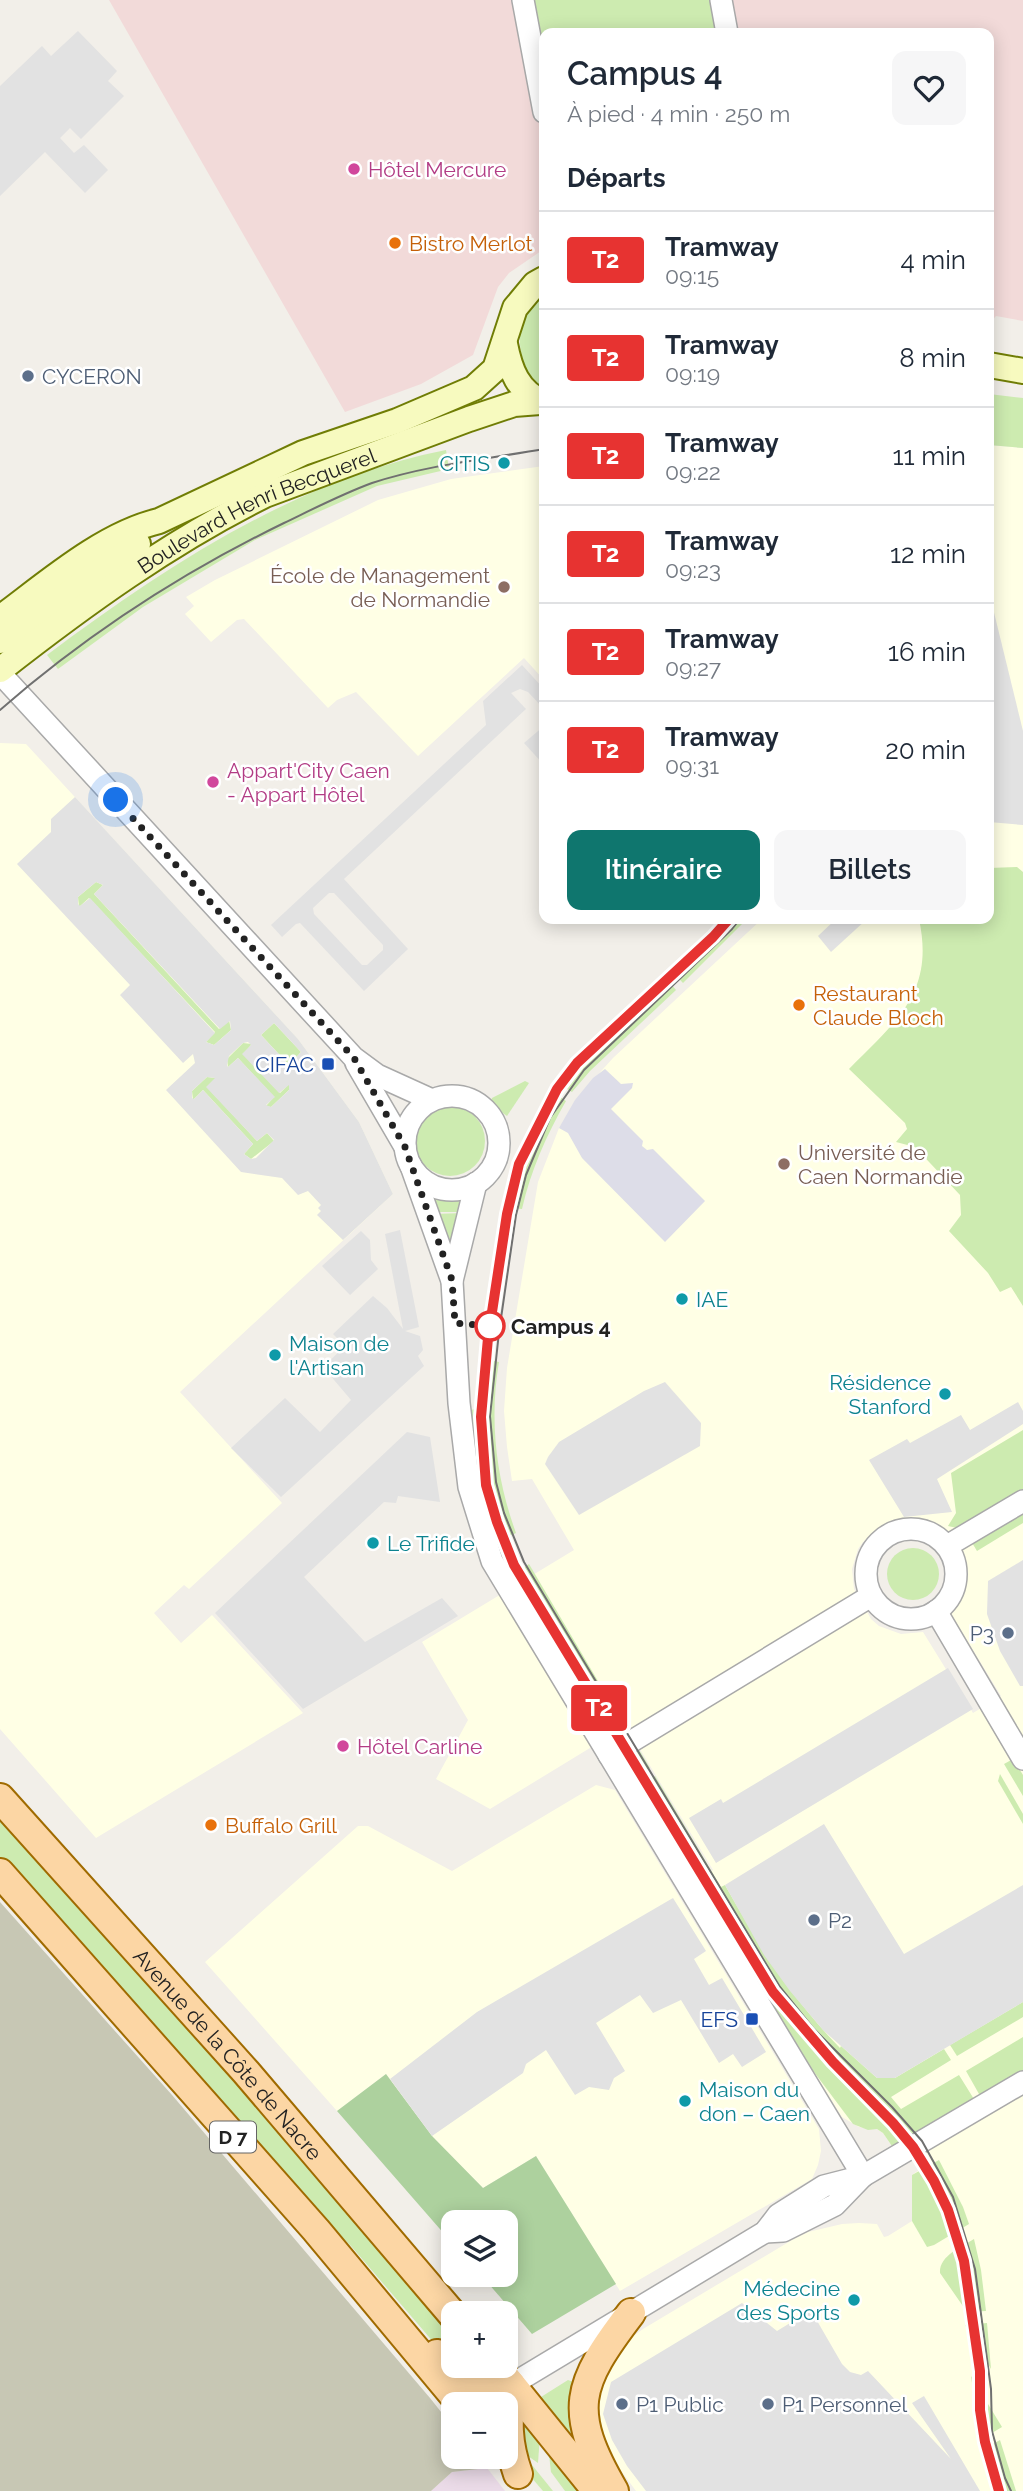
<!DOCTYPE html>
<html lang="fr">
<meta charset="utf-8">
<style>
:root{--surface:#fff;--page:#f6f6f7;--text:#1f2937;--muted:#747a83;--line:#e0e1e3;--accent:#0f766e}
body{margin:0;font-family:Raleway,sans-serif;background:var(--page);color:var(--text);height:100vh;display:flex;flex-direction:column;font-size:26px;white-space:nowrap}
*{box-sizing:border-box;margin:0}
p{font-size:23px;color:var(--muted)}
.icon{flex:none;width:38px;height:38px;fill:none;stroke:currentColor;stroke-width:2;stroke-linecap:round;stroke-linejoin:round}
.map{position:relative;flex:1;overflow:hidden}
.sheet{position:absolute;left:539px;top:28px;width:455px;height:896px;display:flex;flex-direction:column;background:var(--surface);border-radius:14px;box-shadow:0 4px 18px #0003}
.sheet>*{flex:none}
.badge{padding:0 14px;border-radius:5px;font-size:24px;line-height:46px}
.buttons{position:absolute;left:441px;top:2210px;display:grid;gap:14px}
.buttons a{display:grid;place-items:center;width:77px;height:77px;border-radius:14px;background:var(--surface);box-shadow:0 4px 18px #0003;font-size:35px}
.you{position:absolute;width:35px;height:35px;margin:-18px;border:5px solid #fff;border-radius:50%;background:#1a73e8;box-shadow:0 0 0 10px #1a73e833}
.map>.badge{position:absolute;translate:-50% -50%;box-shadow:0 0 0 4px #fff}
h2{padding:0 28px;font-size:26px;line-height:63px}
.round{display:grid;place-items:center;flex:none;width:74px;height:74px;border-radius:14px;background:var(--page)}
.headline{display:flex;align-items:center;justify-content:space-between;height:119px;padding:0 28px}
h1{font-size:33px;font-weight:600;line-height:52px}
.primary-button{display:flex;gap:14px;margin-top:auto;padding:14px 28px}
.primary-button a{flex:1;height:80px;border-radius:14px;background:var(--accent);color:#fff;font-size:28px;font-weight:600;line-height:80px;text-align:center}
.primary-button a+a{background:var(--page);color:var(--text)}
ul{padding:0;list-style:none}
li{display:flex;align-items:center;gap:21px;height:98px;padding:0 28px;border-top:2px solid var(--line)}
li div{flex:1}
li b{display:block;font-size:26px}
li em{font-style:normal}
li .badge{min-width:77px;font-weight:700;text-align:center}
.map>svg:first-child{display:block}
.commercial{fill:#f2dad9}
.industrial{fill:#ebdbe8}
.education{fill:#ffffe5;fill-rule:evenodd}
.construction{fill:#c7c7b4}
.grass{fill:#cdebb0}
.forest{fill:#add19e}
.parking{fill:#e2e2e2;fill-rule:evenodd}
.plaza{fill:#dddde8}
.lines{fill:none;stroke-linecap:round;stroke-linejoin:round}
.tertiary-casing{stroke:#a9a9a9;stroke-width:24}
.secondary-casing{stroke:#707d05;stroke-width:28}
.primary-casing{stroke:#a06b00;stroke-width:32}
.tertiary{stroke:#fff;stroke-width:21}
.secondary{stroke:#f7fabf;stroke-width:24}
.primary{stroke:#fcd6a4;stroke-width:28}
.tram{stroke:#707070;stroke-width:2}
.line-casing{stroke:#fff;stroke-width:16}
.line{stroke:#e73331;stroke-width:10}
.walk{stroke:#222;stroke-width:7;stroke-dasharray:0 12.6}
.hotel-dot{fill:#d1479c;stroke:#fff;stroke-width:2.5}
.food-dot{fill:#e8710a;stroke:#fff;stroke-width:2.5}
.service-dot{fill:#5c6f8a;stroke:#fff;stroke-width:2.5}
.culture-dot{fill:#0f9aa8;stroke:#fff;stroke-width:2.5}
.education-dot{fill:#8d6e63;stroke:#fff;stroke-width:2.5}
.transit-dot{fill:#1a4fb4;stroke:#fff;stroke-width:2.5}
.stop-dot{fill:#fff;stroke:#e73331;stroke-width:3.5}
.labels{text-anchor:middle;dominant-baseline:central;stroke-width:5;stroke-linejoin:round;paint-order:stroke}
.shield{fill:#fff;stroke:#646464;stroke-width:2}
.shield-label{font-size:19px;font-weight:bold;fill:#222}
.hotel-label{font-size:21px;fill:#b23c85;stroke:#fff;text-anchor:start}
.food-label{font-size:21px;fill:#c56008;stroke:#fff;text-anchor:start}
.service-label{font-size:21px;fill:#4e5e75;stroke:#fff;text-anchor:start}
.culture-label{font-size:21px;fill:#0d838f;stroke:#fff;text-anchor:start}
.street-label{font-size:21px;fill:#222;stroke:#fff}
.education-label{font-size:21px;fill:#785e54;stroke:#fff;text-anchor:end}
.transit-label{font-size:21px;fill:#164399;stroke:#fff;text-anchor:end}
.stop-label{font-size:21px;font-weight:bold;fill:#222;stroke:#fff;text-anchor:start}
</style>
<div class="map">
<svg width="1023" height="2491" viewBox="0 0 1023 2491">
<rect width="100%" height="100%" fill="#f2efe9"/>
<polygon class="commercial" points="109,0 1023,0 1023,321 996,316 989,324 989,33 544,33 544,249 509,273 498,287 473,355 421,384 345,412"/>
<polygon class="industrial" points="487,2468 505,2491 431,2491 452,2472"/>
<g class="education">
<path d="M 989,445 L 1023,448 L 1023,2491 L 636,2491 L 619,2468 L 596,2425 L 597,2388 L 624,2343 L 643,2329 L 792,2240 L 808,2232 L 842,2224 L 859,2223 L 877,2224 L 884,2237 L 888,2236 L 912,2221 L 912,2175 L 919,2170 L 906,2146 L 896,2152 L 883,2133 L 877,2129 L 859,2127 L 842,2117 L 695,1881 L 713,1870 L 626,1726 L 490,1809 L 436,1779 L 468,1720 L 422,1642 L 574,1550 L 532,1479 L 512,1481 L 507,1447 L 504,1411 L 507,1368 L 538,1182 L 559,1128 L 594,1079 L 613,1058 L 762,919 L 989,919 ZM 906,1519 L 928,1522 L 938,1527 L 955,1544 L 960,1555 L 965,1578 L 964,1589 L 951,1614 L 1001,1696 L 973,1713 L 923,1632 L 901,1634 L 879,1626 L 871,1619 L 854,1589 L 852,1569 L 858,1549 L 863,1542 L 877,1529 Z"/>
<polygon points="544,466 544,680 524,658 418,756 356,692 337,700 328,708 244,619 237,620 211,642 185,614 194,606 186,597 215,580 378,500 451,479"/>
<polygon points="0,743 26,744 298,1039 359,1122 393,1194 180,1392 282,1503 189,1589 184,1585 154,1613 181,1643 212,1615 303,1713 96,1838 0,1729"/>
<polygon points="596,1785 615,1790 819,2129 821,2151 818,2165 812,2179 620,2291 536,2156 483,2188 432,2136 386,2074 337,2111 205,1962 358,1826 368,1826 452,1871"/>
</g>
<polygon class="construction" points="0,1902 172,2095 430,2398 453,2427 453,2457 478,2457 487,2468 452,2472 431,2491 0,2491"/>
<g class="grass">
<polygon points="532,0 714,0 720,33 544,33 544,64"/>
<path d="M 544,290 L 544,391 C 523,374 513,342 525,316 C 529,307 538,298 544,290 Z"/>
<polygon points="989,394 1023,398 1023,448 989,445"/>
<path d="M 446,450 L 449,469 L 377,486 L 255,540 L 143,607 L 58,669 L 47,655 C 166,566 298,479 446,450 Z"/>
<path d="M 1017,867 L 1023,872 L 1023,1306 L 1011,1287 L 1000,1292 L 988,1273 L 949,1231 L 961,1215 L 960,1195 L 915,1147 L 896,1142 L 907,1129 L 905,1123 L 849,1069 C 896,1021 935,993 919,919 L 989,919 L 989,868 Z"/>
<polygon points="96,882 103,885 94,894 219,1029 229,1020 231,1030 214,1045 206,1042 215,1032 89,898 79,907 78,897"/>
<polygon points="722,919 747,919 683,983 670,969"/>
<polygon points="663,975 676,990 590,1071 572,1092 556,1082 576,1057"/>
<polygon points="274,1023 301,1052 289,1065 261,1035"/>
<polygon points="243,1043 252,1044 243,1054 280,1093 289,1084 289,1090 271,1107 266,1106 274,1097 238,1058 228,1067 227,1059"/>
<polygon points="207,1077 216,1078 207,1087 257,1141 267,1133 274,1141 251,1159 244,1154 253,1144 203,1090 193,1100 192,1091"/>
<polygon points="525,1081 529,1083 507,1116 490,1104 492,1098"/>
<path d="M 550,1090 L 566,1101 C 546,1136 531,1170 522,1209 L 504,1207 C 513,1164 528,1128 550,1090 Z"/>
<circle cx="450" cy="1141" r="35"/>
<polygon points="431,1195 454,1199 469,1196 465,1212 433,1212"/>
<polygon points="464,1213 453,1261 434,1214"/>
<path d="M 480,1358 L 499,1362 C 489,1420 496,1478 516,1533 L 494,1543 L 481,1497 L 471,1421 L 471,1410 L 475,1409 Z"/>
<polygon points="1023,1430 1023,1489 957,1528 948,1526 956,1513 951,1473"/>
<polygon points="1023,1510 1023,1523 977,1551 971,1541"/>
<circle cx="913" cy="1574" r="26"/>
<path d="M 529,1564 L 628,1732 C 618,1736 613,1735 604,1730 L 516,1583 L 517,1573 Z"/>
<path d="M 638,1748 L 650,1768 L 632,1779 C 625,1766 629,1758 638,1748 Z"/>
<polygon points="1013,1759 1023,1775 1023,1796 1004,1764"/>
<polygon points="1000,1774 1023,1814 1023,1824 998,1781"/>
<path d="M 655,1776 L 721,1887 L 725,1885 C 759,1945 791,1998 840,2048 L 841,2046 L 877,2078 L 895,2078 L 944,2049 L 951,2060 L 891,2097 L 901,2109 L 959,2075 L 977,2104 L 896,2152 L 883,2133 L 877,2129 L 868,2130 L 853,2124 L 808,2064 L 636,1787 Z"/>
<polygon points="0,1810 384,2247 453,2330 453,2365 351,2246 303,2200 0,1859"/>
<polygon points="1023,2002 1023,2017 957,2056 950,2045"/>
<polygon points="1023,2037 1023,2077 983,2101 966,2071"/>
<polygon points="939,2160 963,2207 969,2224 934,2245 927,2247 912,2221 912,2175"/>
<path d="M 974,2239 L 981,2270 L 986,2311 L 967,2312 L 940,2273 C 939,2256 961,2247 974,2239 Z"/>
<polygon points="987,2323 991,2369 965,2325"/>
<polygon points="971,2376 1002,2427 980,2440"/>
<polygon points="568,2380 576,2383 571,2403 573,2436 541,2397"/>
<polygon points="523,2414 540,2435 538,2463 518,2449"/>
<polygon points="1000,2440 1016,2491 994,2491 982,2450"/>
<polygon points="548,2446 583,2491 565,2491 551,2472"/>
<polygon points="523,2457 532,2465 553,2491 543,2491 531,2477"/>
</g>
<polygon class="forest" points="386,2074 432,2136 483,2188 536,2156 616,2284 532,2334 481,2275 506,2275 506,2222 453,2222 453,2244 337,2111"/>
<g class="parking">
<polygon points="78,31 117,71 108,81 124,96 81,139 70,128 60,138 74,153 84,145 108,170 85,193 45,152 0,196 0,86 42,46 51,56"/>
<polygon points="989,592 1023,731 1023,825 989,822"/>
<path d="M 522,665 L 544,689 L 544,709 L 528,692 L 520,689 L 511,693 L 526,709 L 344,879 L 408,949 L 364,991 L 300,923 L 296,924 L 282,937 L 271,925 L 486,725 L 483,701 ZM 329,893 L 334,893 L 383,945 L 383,950 L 367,965 L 362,965 L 314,914 L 313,908 Z"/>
<polygon points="544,726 544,765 524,743"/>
<path d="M 75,797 L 298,1039 L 359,1122 L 393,1194 L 343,1240 L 317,1215 L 321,1211 L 318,1208 L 321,1205 L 308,1191 L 298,1195 L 282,1178 L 241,1172 L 166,1090 L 195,1063 L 193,1054 L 183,1063 L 120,995 L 130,985 L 17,864 L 51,832 L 51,819 ZM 96,882 L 103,885 L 94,894 L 220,1029 L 230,1021 L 231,1030 L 214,1045 L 206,1042 L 215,1033 L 90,898 L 80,906 L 78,904 L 78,897 ZM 274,1023 L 301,1052 L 289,1065 L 261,1035 ZM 248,1042 L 251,1045 L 242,1054 L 279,1093 L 289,1085 L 289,1090 L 271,1107 L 266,1105 L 275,1097 L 238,1058 L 228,1067 L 227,1065 L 229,1056 L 243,1043 ZM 207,1077 L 215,1078 L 206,1087 L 257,1141 L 267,1133 L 274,1140 L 256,1158 L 251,1159 L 244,1154 L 253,1144 L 203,1090 L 194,1099 L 192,1098 L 192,1091 Z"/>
<polygon points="836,919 867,919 831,952 818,936"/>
<polygon points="400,1230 419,1327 405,1331 420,1336 423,1350 418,1356 424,1366 281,1497 231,1448 285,1398 320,1432 351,1400 323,1367 345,1346 333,1334 373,1296 387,1308 403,1329 385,1234"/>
<polygon points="361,1231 370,1240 371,1260 378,1269 350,1295 322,1266"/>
<polygon points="665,1382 701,1423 700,1446 579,1515 545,1464 548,1457 559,1442 644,1391"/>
<polygon points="1018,1402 1023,1411 1023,1424 937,1479 952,1512 904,1517 869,1460 907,1439 910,1443 961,1415 970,1430"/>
<polygon points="407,1432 430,1437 440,1502 398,1496 396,1503 384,1502 304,1577 365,1642 442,1598 458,1616 303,1709 215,1613"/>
<polygon points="1023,1560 1023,1686 1020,1686 1000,1651 987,1614 988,1581"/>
<polygon points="948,1668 973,1709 716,1863 689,1818 721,1799 723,1803"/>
<polygon points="824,1824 904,1954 1023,1885 1023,2002 895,2078 877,2078 823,2030 790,1991 764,1955 725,1885"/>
<polygon points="673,1898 706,1951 694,1959 709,1985 722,1978 766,2052 742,2067 733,2054 719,2063 681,2000 653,2013 640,1995 596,2023 625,2071 614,2078 609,2090 589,2087 575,2095 546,2050 526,2064 523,2073 432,2136 390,2079 477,2012"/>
<polygon points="742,2303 777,2331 808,2312 816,2319 842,2364 850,2372 861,2375 868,2371 951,2459 912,2403 924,2396 980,2491 646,2491 627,2466 612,2440 603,2414 611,2382"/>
</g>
<polygon class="plaza" points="605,1069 621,1084 633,1083 632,1088 611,1109 643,1141 642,1146 647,1150 653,1149 705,1201 665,1242 582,1158 568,1133 559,1128 575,1100 593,1078"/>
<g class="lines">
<g class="tertiary-casing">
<g id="tertiary">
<polyline points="523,0 544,112"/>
<polyline points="721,0 727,33"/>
<polyline points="0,673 354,1058 377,1075 432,1100"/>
<polyline points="356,1063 405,1147"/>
<circle cx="452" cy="1143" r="47"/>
<polyline points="411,1166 452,1281 459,1403 469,1487 492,1561 863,2176"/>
<polyline points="452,1281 476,1183"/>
<circle cx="911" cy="1574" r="45"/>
<polyline points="947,1546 1023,1501"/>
<polyline points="936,1611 1023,1759"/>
<polyline points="609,1755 871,1596"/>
<polyline points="765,2232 783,2231 835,2205 862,2177"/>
<polyline points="511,2385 765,2232 778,2215 824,2186 863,2176 1023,2082"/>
</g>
</g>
<g class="secondary-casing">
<g id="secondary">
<path d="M 505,344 C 510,370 518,392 544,403"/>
<polyline points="989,365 1023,371"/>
<path d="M 0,618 C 46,584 103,534 159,521 L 303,453 L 397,421 L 474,388 L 495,369 L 515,308 L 535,284 L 544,279"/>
<polyline points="0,641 138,544"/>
<path id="s1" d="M 0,670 C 83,605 170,542 265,495 L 469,419 L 514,404 L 540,402"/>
</g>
</g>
<g class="primary-casing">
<g id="primary">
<path id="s2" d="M 0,1798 L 246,2072 L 453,2315"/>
<polyline points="0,1873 316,2230 461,2404"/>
<path d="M 437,2354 C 459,2380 477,2387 511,2385"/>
<polyline points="500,2371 597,2491"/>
<path d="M 511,2385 C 508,2421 506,2440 518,2474"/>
<path d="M 614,2491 C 567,2410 576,2385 631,2313"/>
</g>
</g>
<use href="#tertiary" class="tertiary"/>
<use href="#secondary" class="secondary"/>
<use href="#primary" class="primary"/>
<g class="tram">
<path d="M 0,710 C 85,636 183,572 284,523 C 313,509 342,494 372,483 C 427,465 487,459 544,449"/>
<polyline points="740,919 732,929 584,1070 550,1118 526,1175 516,1215 499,1332 490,1416 496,1482 504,1513 524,1562 780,1987 813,2028 892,2107 922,2141 953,2197 975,2269 991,2389 992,2431 1005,2478 1011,2491"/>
<polyline points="484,1373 491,1321"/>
<polyline points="979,2366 980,2410 984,2439"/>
</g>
</g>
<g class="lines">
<g class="line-casing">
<polyline id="line" points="729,919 713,937 577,1063 557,1089 519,1164 507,1214 488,1338 481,1417 486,1485 497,1522 514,1565 773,1992 833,2062 893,2123 913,2147 934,2181 948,2210 964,2261 980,2371 980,2410 985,2442 999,2491"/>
</g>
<use href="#line" class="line"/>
<polyline class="walk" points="116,800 354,1058 405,1147 452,1280 455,1323 490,1326"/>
</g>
<g class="hotel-dot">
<circle cx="354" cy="169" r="7"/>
<circle cx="213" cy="782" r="7"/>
<circle cx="343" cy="1746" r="7"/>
</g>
<g class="food-dot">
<circle cx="395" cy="243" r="7"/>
<circle cx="799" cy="1005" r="7"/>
<circle cx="211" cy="1825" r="7"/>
</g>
<g class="service-dot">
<circle cx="28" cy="376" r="7"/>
<circle cx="1008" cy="1633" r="7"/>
<circle cx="814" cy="1920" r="7"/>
<circle cx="622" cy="2404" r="7"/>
<circle cx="768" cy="2404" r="7"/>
</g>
<g class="culture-dot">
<circle cx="504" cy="463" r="7"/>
<circle cx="682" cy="1299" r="7"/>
<circle cx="275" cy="1355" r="7"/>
<circle cx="945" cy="1394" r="7"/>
<circle cx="373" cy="1543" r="7"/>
<circle cx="685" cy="2101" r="7"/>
<circle cx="854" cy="2300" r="7"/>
</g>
<g class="education-dot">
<circle cx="504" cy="587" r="7"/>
<circle cx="784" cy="1164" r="7"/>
</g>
<g class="transit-dot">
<rect x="321" y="1057" width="14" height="14" rx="3.5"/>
<rect x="745" y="2012" width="14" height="14" rx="3.5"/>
</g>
<circle class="stop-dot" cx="490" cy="1326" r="14"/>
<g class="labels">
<rect class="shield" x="210" y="2121.5" width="46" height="31" rx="5"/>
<g class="shield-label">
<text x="233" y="2137">D 7</text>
</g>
<g class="hotel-label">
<text x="368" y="169">Hôtel Mercure</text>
<text x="227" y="770">Appart'City Caen<tspan x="227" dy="24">- Appart Hôtel</tspan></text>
<text x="357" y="1746">Hôtel Carline</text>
</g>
<g class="food-label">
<text x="409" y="243">Bistro Merlot</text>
<text x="813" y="993">Restaurant<tspan x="813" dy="24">Claude Bloch</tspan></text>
<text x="225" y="1825">Buffalo Grill</text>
</g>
<g class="service-label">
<text x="42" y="376">CYCERON</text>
<text x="994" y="1633" text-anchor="end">P3</text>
<text x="828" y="1920">P2</text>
<text x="636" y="2404">P1 Public</text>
<text x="782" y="2404">P1 Personnel</text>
</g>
<g class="culture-label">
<text x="490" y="463" text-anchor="end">CITIS</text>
<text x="696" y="1299">IAE</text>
<text x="289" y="1343">Maison de<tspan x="289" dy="24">l'Artisan</tspan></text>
<text x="931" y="1382" text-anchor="end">Résidence<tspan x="931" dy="24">Stanford</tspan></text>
<text x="387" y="1543">Le Trifide</text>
<text x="699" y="2089">Maison du<tspan x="699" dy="24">don – Caen</tspan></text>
<text x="840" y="2288" text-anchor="end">Médecine<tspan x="840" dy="24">des Sports</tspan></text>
</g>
<g class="street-label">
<text stroke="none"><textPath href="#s1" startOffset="304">Boulevard Henri Becquerel</textPath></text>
<text stroke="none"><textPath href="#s2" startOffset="343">Avenue de la Côte de Nacre</textPath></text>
</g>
<g class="education-label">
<text x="490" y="575">École de Management<tspan x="490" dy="24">de Normandie</tspan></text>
<text x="798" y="1152" text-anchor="start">Université de<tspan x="798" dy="24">Caen Normandie</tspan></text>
</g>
<g class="transit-label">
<text x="314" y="1064">CIFAC</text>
<text x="738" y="2019">EFS</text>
</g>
<g class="stop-label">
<text x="511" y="1326">Campus 4</text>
</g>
</g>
</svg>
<div class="buttons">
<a><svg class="icon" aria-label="layers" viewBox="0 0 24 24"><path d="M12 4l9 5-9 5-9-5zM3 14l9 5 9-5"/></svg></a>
<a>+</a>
<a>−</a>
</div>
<div class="you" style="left:116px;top:800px"></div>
<b class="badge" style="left:599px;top:1708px;background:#e73331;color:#fff">T2</b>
<section class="sheet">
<div class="headline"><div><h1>Campus 4</h1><p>À pied · 4 min · 250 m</p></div><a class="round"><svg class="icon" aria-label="heart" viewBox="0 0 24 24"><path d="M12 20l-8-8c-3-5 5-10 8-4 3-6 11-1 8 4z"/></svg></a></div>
<h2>Départs</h2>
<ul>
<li><span class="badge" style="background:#e73331;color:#fff">T2</span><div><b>Tramway</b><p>09:15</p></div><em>4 min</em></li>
<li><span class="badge" style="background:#e73331;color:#fff">T2</span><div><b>Tramway</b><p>09:19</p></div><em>8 min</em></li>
<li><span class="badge" style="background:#e73331;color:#fff">T2</span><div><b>Tramway</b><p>09:22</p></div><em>11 min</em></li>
<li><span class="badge" style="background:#e73331;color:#fff">T2</span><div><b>Tramway</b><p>09:23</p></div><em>12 min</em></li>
<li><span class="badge" style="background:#e73331;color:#fff">T2</span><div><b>Tramway</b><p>09:27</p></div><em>16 min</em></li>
<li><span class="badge" style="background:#e73331;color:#fff">T2</span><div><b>Tramway</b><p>09:31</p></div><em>20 min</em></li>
</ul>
<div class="primary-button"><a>Itinéraire</a><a>Billets</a></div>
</section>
</div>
